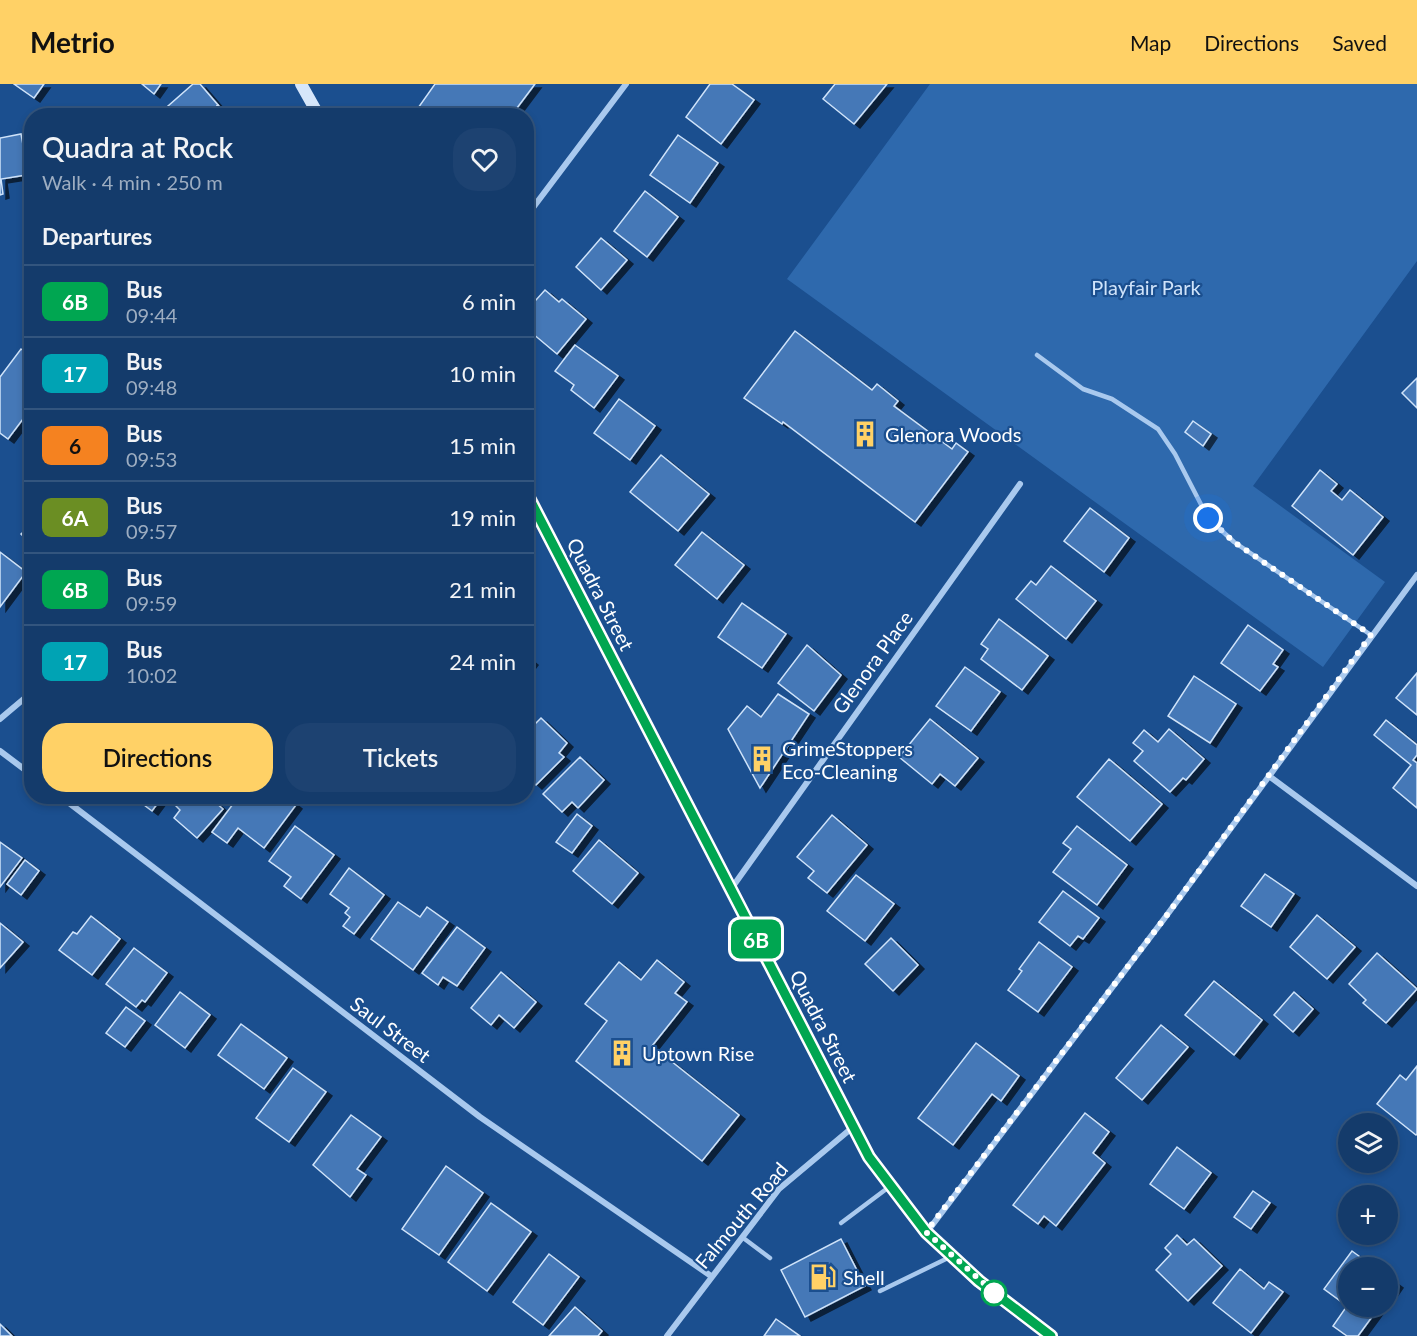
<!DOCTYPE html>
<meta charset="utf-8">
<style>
:root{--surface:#143b6b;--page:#1d4271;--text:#f1f3f6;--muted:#9dadc1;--line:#33557e;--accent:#ffd166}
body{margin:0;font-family:Lato,sans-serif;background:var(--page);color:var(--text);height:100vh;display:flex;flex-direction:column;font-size:22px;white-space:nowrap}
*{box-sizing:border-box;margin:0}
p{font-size:20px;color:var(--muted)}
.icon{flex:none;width:33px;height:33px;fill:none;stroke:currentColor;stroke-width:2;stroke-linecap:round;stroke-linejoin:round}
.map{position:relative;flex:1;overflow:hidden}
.side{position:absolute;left:24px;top:24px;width:510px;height:696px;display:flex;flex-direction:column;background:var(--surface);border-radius:24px;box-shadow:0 3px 9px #0003,0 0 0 2px var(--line)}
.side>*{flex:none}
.badge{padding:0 12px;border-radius:9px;font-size:21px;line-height:39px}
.buttons{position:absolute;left:1338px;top:1029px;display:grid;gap:12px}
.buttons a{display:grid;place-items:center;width:60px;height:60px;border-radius:50%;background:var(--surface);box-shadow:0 3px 9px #0003,0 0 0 2px var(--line);font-size:30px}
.you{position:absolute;width:30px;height:30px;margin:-15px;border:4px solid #fff;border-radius:50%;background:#1a73e8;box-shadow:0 0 0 9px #1a73e833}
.map>.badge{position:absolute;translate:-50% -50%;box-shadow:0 0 0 3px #fff}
h2{padding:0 18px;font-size:22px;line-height:54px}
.round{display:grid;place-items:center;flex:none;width:63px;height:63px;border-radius:24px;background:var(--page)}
.summary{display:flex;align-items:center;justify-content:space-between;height:102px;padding:0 18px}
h1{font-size:28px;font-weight:600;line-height:45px}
.action{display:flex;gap:12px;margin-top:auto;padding:12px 18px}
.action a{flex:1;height:69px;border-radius:24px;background:var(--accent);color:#111;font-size:24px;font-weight:600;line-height:69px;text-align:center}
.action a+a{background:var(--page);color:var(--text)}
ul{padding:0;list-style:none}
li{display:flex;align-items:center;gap:18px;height:72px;padding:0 18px;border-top:2px solid var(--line)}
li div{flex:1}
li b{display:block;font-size:22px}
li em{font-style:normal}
li .badge{min-width:66px;font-weight:700;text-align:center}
header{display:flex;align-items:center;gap:36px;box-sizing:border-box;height:84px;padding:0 30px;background:var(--accent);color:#111}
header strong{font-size:28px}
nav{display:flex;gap:33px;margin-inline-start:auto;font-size:21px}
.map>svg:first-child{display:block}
.green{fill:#2e69ad}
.building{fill:#4478b7;stroke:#cfe3fa;stroke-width:1.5;filter:url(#shadow)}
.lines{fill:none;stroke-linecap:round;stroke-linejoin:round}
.lane{stroke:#a9c9ee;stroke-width:4.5}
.street{stroke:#a9c9ee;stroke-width:6}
.secondary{stroke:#d6e6fa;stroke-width:12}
.line-casing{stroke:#fff;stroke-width:14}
.line{stroke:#00a651;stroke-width:9}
.walk{stroke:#fff;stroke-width:6;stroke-dasharray:0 10.8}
.stop-dot{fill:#fff;stroke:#00a651;stroke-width:3}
.labels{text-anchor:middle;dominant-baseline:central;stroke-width:4.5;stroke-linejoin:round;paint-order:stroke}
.park-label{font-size:20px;fill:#cfe3fa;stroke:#1b4f8f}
.poi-label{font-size:20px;fill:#fff;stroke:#1b4f8f;text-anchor:start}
.street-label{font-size:20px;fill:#fff;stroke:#1b4f8f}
</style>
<header>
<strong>Metrio</strong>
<nav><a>Map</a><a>Directions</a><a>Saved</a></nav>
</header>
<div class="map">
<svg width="1417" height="1252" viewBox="0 0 1417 1252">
<defs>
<filter id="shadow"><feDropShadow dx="6" dy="4" stdDeviation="0" flood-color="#0009"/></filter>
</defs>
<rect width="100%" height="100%" fill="#1b4f8f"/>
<polygon class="green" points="930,0 1417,0 1417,177 1253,402 1385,498 1323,583 787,195"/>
<g class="building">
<polygon points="14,0 44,0 34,14"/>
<polygon points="142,0 161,0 154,10"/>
<polygon points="193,0 200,0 218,21 206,32 160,32 159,30"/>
<polygon points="435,0 535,0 511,32 428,32 418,24"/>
<polygon points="710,0 732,0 754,16 721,60 686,33"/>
<polygon points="835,0 887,0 854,40 823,15"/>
<polygon points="218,21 228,32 206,32"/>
<polygon points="21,50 24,66 32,64 32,90 1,95 3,110 0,111 0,54"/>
<polygon points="678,51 718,79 690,119 650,91"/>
<polygon points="645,107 678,133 647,173 614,147"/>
<polygon points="601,154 627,176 601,206 576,183"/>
<polygon points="545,206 559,218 562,215 586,235 557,270 526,244 526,227"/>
<polygon points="795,247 872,306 877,300 898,317 894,322 952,365 956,359 968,368 915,438 783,338 782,340 744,314"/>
<polygon points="575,261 618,292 594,324 571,306 574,301 555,287"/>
<polygon points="21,265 32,273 32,323 8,355 0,349 0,293"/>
<polygon points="1417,294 1417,324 1402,309"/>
<polygon points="619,315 655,342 630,376 594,349"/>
<polygon points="1193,337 1211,350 1203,362 1185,348"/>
<polygon points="661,371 709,410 678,447 630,408"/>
<polygon points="1320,386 1337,400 1331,407 1342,416 1350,406 1383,433 1353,471 1292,422"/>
<polygon points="1090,424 1129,454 1104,488 1064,457"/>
<polygon points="32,440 32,461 21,450"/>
<polygon points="702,448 744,481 717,515 675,481"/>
<polygon points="0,468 26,488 0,523"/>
<polygon points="1051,482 1096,517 1066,555 1016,515 1031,497 1036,501"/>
<polygon points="742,519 786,550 762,584 718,553"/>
<polygon points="999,535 1048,572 1022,606 981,575 988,565 981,560"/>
<polygon points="1248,541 1283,566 1273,580 1278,583 1260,607 1221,579"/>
<polygon points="807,561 841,591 814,627 778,599"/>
<polygon points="526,572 532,577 526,585"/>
<polygon points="965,583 1000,608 971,647 936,622"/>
<polygon points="1417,589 1417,631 1396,614"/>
<polygon points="1194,592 1236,620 1210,659 1168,632"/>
<polygon points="778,610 809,630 760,704 728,645 747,622 761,633"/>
<polygon points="541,634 567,659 559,669 564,673 536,701 526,692 526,649"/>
<polygon points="930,635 978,674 955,702 940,690 932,700 899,673"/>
<polygon points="1386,636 1417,661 1417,671 1413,676 1417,679 1417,724 1393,704 1411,681 1374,651"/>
<polygon points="1169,645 1204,675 1186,696 1183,694 1170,708 1134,677 1143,667 1133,659 1144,646 1158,658"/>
<polygon points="580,673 604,696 578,724 572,718 562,728 543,710"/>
<polygon points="1109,675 1162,720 1130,757 1077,713"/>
<polygon points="132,712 163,712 152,727"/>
<polygon points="177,712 208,712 223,725 197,754 174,734 180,726 172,718"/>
<polygon points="239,712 285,712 296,721 264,764 238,744 227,759 212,748"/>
<polygon points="577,730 592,742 572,769 556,758"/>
<polygon points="832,731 867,761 827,809 808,794 814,787 797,773"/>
<polygon points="295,742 334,771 301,815 284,802 291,793 269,777"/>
<polygon points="1077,742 1127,781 1097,821 1053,788 1071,765 1063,759"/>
<polygon points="599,756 638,789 612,820 573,787"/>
<polygon points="0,758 22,774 0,803"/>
<polygon points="25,776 39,787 21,811 7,800"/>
<polygon points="349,784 384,811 354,850 343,842 350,833 345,829 349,824 330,810"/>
<polygon points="1265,790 1294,810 1271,843 1241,822"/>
<polygon points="856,791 894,820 865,857 827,827"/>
<polygon points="1063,807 1099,834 1083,855 1078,852 1070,862 1039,838"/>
<polygon points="398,818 420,833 427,823 448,838 413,886 371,855"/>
<polygon points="1317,831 1355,863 1327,895 1290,863"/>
<polygon points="91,832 120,855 92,891 59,866 73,848 77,850"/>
<polygon points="0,839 23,858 0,884"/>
<polygon points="457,843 485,864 457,902 443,893 438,901 422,889"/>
<polygon points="891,854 918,881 893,907 865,880"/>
<polygon points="1039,858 1072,883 1038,928 1008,906 1022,887 1019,885"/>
<polygon points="134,864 167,889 145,918 142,916 136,923 106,900"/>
<polygon points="1377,869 1417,905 1386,939 1363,919 1366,916 1349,900"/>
<polygon points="657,876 684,898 675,909 687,918 652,962 739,1031 702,1077 576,977 607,937 585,920 619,878 641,896"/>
<polygon points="501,888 536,918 514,944 499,931 491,941 471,924"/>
<polygon points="1214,897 1262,936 1234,971 1185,931"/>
<polygon points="180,908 210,931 185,964 155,941"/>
<polygon points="1294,908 1313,925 1293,948 1274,931"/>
<polygon points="126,923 145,937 125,963 106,949"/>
<polygon points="241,940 287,974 264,1005 218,971"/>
<polygon points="1161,941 1188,963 1142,1016 1116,994"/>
<polygon points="976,959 1019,992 1001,1017 992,1010 953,1061 918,1034"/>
<polygon points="1417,982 1417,1050 1416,1051 1377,1020 1400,991 1406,996"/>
<polygon points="293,984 326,1008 289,1058 256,1034"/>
<polygon points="1085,1029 1109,1048 1093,1069 1105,1079 1056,1142 1044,1132 1038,1140 1013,1121"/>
<polygon points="351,1031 381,1053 357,1085 366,1091 350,1113 313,1081"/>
<polygon points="1177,1063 1211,1089 1184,1125 1150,1100"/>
<polygon points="446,1082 483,1109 439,1171 402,1145"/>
<polygon points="1253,1107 1270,1119 1251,1145 1234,1133"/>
<polygon points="491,1119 531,1148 487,1207 448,1178"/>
<polygon points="1177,1151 1187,1161 1194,1155 1222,1182 1188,1217 1156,1186 1171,1170 1165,1164"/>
<polygon points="841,1155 865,1202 805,1233 781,1186"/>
<polygon points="1352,1167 1375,1184 1348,1184 1348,1222 1380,1222 1358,1252 1347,1252 1333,1242 1347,1222 1324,1205"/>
<polygon points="549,1170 579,1193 543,1241 513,1218"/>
<polygon points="1240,1185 1264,1205 1269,1198 1283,1208 1251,1249 1213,1219"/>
<polygon points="1388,1193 1397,1200 1388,1213"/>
<polygon points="575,1223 602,1247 598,1252 549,1252"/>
<polygon points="776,1235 800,1252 764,1252"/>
<polygon points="0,1240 12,1252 0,1252"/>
</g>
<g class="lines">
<g class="lane">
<polyline points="1037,271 1083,305 1112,315 1158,345 1175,370 1208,434 1234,458 1371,551"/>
<polyline points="841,1139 889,1103"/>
<polyline points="742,1153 770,1174"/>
<polyline points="880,1207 950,1173"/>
</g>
<g class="street">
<polyline points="526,133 626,0"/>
<polyline points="0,635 32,608"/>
<polyline points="0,667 32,691"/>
<polyline points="1269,692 1417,802"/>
<polyline points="60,712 480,1033 711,1192"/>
<polyline points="731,805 1020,400"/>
<polyline points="927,1148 1164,835 1417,491"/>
<polyline points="667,1252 779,1105 853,1043"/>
</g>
<g class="secondary">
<polyline points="301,0 319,32"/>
<polyline points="526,408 869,1073 926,1148 979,1198 1051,1252"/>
</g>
</g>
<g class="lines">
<g class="line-casing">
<polyline id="line" points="526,408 869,1073 926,1148 979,1197 1051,1252"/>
</g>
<use href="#line" class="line"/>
<polyline class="walk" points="994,1209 997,1211 926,1148 1164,835 1371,551 1234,458 1208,434"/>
</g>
<defs>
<g id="building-bare" transform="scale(2.07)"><path d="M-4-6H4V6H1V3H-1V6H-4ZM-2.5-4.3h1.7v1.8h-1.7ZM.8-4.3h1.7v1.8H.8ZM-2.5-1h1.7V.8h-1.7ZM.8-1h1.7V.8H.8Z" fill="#ffd166" stroke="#1b4f8f" stroke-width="2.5" paint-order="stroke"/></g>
<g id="fuel-bare" transform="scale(2.07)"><path d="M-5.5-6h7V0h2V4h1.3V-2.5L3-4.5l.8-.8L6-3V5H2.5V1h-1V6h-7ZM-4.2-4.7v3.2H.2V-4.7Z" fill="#ffd166" stroke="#1b4f8f" stroke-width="2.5" paint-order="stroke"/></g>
</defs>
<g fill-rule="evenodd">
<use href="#building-bare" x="865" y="350"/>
<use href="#building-bare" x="762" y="675"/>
<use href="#building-bare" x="622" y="969"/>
<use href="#fuel-bare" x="823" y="1193"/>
</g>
<circle class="stop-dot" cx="994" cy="1209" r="12"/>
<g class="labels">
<g class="park-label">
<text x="1146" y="203">Playfair Park</text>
</g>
<g class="poi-label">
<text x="885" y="350">Glenora Woods</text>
<text x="782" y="664">GrimeStoppers<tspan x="782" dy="23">Eco-Cleaning</tspan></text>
<text x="642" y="969">Uptown Rise</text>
<text x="843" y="1193">Shell</text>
</g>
<g class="street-label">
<text transform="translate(601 510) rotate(63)">Quadra Street</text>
<text transform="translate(872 578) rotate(-54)">Glenora Place</text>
<text transform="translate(824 942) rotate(63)">Quadra Street</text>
<text transform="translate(391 945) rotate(37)">Saul Street</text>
<text transform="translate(741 1131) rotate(-50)">Falmouth Road</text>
</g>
</g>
</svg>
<div class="buttons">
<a><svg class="icon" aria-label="layers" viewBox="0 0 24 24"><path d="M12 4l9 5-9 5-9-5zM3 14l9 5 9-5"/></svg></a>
<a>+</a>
<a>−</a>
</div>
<div class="you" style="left:1208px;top:434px"></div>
<b class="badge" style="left:756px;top:855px;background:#00a651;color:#fff">6B</b>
<section class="side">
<div class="summary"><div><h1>Quadra at Rock</h1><p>Walk · 4 min · 250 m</p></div><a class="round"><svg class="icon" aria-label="heart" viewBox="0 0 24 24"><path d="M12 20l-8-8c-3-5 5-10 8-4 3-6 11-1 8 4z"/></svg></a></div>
<h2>Departures</h2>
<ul>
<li><span class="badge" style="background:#00a651;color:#fff">6B</span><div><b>Bus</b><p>09:44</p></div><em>6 min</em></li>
<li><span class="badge" style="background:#00a3b4;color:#fff">17</span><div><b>Bus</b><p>09:48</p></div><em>10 min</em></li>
<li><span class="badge" style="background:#f58220;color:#111">6</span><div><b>Bus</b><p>09:53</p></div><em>15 min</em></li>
<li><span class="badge" style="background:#6b8e23;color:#fff">6A</span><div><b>Bus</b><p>09:57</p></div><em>19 min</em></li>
<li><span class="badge" style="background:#00a651;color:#fff">6B</span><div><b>Bus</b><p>09:59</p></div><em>21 min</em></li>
<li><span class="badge" style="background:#00a3b4;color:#fff">17</span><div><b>Bus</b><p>10:02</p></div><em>24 min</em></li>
</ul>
<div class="action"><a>Directions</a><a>Tickets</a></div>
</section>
</div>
